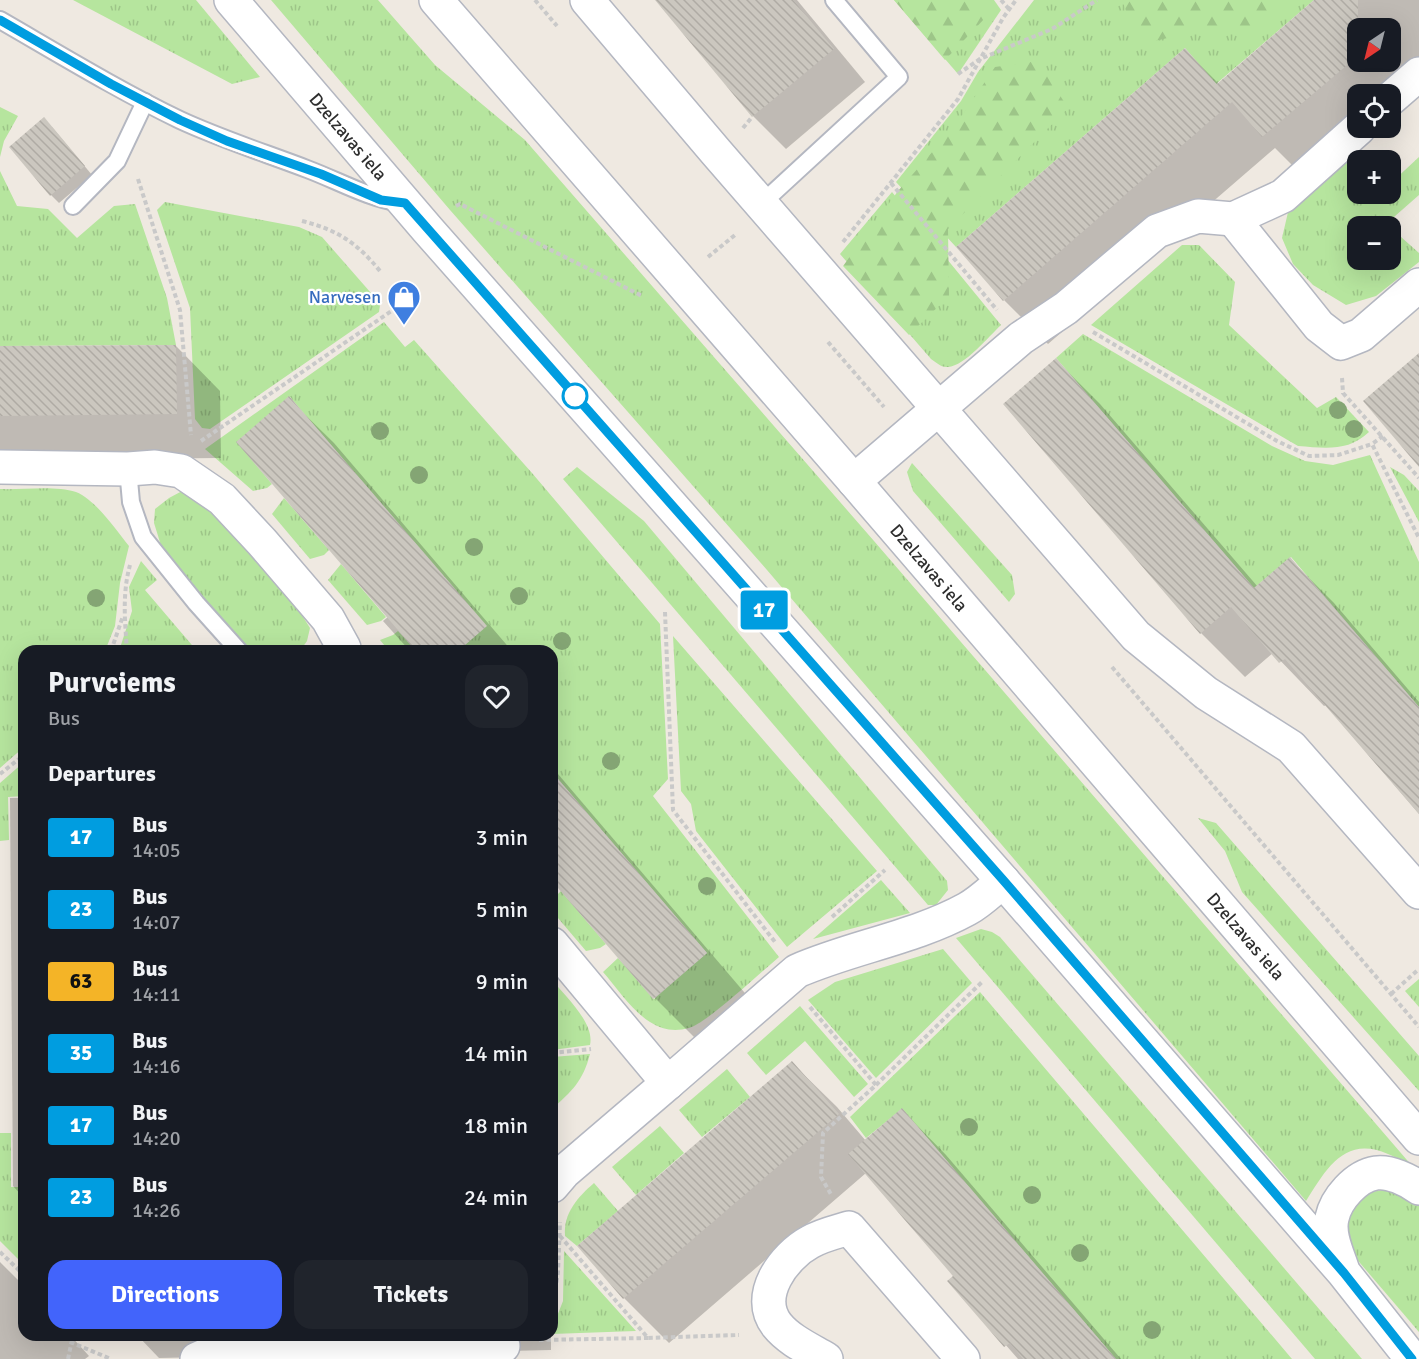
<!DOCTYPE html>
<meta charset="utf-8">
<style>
:root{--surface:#171b24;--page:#20242c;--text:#f1f3f6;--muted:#9ea1a6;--accent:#4264fb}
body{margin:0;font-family:Signika,sans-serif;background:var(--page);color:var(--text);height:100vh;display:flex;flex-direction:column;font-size:22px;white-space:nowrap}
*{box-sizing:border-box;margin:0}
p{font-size:20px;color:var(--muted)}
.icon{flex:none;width:33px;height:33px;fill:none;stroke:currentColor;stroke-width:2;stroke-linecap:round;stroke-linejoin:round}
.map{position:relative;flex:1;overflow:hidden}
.panel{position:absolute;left:18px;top:645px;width:540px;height:696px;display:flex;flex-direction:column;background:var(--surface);border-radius:18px;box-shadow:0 6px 24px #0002}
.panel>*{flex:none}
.badge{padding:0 12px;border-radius:4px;font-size:21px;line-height:39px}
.needle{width:39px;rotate:215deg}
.tools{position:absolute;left:1347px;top:18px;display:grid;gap:12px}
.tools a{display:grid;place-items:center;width:54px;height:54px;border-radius:12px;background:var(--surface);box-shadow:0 6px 24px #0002;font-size:30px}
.map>.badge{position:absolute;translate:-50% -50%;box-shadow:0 0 0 3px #fff}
h2{padding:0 30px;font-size:22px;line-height:54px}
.round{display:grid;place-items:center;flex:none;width:63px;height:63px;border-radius:18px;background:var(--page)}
.head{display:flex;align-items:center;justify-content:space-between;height:102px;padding:0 30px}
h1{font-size:28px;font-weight:800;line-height:45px}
.button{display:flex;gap:12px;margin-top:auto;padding:12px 30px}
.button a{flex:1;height:69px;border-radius:18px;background:var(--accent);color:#fff;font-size:24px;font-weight:800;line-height:69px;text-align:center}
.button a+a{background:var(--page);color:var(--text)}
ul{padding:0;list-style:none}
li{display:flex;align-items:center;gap:18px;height:72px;padding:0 30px}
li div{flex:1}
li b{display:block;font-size:22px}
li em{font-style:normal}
li .badge{min-width:66px;font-weight:700;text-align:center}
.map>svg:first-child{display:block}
.grass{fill:url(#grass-tufts)}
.forest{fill:url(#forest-firs)}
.shadow{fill:#0003;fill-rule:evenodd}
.building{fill:url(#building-back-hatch)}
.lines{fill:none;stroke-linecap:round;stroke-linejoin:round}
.lane-casing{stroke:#b4b7c1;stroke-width:20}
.street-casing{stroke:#b4b7c1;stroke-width:36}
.secondary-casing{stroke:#b4b7c1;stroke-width:36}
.path{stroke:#c9c9c9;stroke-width:4;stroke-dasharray:4.5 3;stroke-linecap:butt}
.lane{stroke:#fff;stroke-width:16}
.street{stroke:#fff;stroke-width:33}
.secondary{stroke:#fff;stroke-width:33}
.tree{fill:#84a574}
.line-casing{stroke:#fff;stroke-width:14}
.line{stroke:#009de0;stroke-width:9}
.stop-dot{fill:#fff;stroke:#009de0;stroke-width:3}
.labels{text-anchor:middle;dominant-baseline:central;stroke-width:4.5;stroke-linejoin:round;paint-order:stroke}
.street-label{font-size:18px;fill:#2e2e2e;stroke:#fff}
.shop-label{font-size:18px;fill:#366cbe;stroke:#fff;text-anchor:end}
</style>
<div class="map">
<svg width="1419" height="1359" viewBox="0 0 1419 1359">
<defs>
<pattern id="grass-tufts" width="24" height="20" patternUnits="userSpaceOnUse" patternTransform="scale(1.5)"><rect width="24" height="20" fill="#b6e59e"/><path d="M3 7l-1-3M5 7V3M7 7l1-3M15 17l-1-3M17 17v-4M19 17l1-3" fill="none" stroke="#9dc588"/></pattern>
<pattern id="forest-firs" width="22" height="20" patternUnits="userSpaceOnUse" patternTransform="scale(1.5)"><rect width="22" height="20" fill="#b6e59e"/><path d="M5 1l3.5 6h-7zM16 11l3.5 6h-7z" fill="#9dc588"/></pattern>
<pattern id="building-back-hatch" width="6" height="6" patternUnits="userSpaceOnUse" patternTransform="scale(1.5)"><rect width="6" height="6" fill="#cbc7bf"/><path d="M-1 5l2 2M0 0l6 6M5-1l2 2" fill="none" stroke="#afaba4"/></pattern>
</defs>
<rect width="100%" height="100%" fill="#efe9e1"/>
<g class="grass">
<polygon points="73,0 196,0 260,77 232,84"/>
<path d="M 271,0 L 378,0 L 435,65 L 525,140 L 874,541 L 1419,1174 C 1409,1167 1399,1158 1388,1154 C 1344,1135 1326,1170 1306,1201 L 767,570 L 450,210 Z"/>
<polygon points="894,0 994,0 1001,10 958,74"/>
<polygon points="1034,0 1314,0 1216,84 1185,48 956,247 896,182 961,101 978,72"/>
<polygon points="0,107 18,116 4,141 0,157"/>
<polygon points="1419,157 1419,195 1386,224 1389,226 1358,226 1358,260 1390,260 1391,228 1419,253 1419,262 1376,296 1346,305 1313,285 1293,264 1282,238 1289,208 1346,160 1357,174 1358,194 1373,194 1376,197 1379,194 1390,194 1391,183"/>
<polygon points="0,171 17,206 48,209 77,238 114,206 135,204 167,298 176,345 0,346"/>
<path d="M 892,192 L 1001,325 C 989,336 965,366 948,367 C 941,368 936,362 931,359 L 840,254 Z"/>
<polygon points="165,202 299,227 322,237 378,301 380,305 379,312 210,429 202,428 195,419 190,308 157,210"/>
<path d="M 1182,245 L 1199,245 L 1235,282 L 1229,325 L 1317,408 L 1336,397 L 1369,432 C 1348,452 1325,448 1298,446 L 1091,325 Z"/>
<path d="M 384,322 L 405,347 L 414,340 L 532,473 L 660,624 L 668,779 L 653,796 L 779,957 C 761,972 707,1023 689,1028 C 675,1032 662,1030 650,1022 C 631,1010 617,988 603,972 L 618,958 L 654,999 L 707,953 L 552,772 L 552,651 L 458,651 L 486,626 L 290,397 L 237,442 L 272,484 L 267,488 L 253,491 L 205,449 Z"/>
<polygon points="1083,334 1272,446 1305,461 1333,465 1370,455 1419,562 1419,707 1291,557 1254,588 1056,358"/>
<polygon points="912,463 1012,575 1015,594 1009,602 913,491 907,472"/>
<polygon points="577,467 644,521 947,881 948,890 936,905 928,905 563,479"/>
<polygon points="1390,467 1404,475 1419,491 1419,522"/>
<path d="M 0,489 C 22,490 55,485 76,492 C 96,500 116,530 129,546 L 120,583 L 115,626 L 105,651 L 24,651 L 24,747 L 0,768 Z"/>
<polygon points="184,490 205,499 300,612 310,628 307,641 300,651 249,651 163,552 154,523 155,509 169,498"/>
<polygon points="284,498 329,550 324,555 310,559 272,514"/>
<polygon points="141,561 157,580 145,590 197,651 119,651 132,611 129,587"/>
<polygon points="341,564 386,617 381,621 367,625 328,580"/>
<polygon points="398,631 416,651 389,651 380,640 393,635"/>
<polygon points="673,636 877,871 787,947 696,831 691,804 681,791"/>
<polygon points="24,762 24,796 8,797 9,840 0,841 0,783"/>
<polygon points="1198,818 1216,823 1419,1056 1419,1091 1242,892 1225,851"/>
<polygon points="881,880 910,913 813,939"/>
<polygon points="561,891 606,944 600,948 586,951 552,911 552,900"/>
<polygon points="981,929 992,932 1000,937 1362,1359 1315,1359 956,938"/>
<polygon points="943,949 972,983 876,1078 808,1000 835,982"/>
<polygon points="1419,979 1419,1007 1405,991"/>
<path d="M 552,980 C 565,996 595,1023 590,1045 L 552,1050 Z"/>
<polygon points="980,992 1292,1359 1116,1359 902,1109 866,1138 850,1117"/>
<polygon points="800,1006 868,1084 854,1097 805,1041 766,1075 747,1053"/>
<path d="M 590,1054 C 583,1081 572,1091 552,1109 L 552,1057 Z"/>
<polygon points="727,1069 750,1097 702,1137 679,1110"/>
<polygon points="660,1126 684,1153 636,1195 612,1167"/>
<polygon points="0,1133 11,1133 11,1187 24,1187 24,1265 0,1241"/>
<path d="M 594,1183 L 618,1211 L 577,1246 L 565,1236 C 563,1213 578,1197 594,1183 Z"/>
<polygon points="1387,1189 1419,1203 1419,1332 1354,1256 1346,1227 1350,1212 1359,1199 1372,1192"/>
<polygon points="564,1251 636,1331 552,1334 552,1329 563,1301"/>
</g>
<g class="forest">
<polygon points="894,0 988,0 986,17 945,60"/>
<polygon points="1122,0 1288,0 1256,32 1224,24 1139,45"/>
<polygon points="1038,61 1068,108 948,229 949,296 909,335 843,266 898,191 955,126 995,67"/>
</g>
<g class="shadow">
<polygon points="657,0 797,0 865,82 786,149 753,116"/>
<path d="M 1317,0 L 1419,0 L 1419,86 L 1390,94 L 1358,94 L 1358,128 L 1308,181 L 1275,148 L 1048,344 L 1004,300 L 1185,50 L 1219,84 ZM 1358,28 L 1390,28 L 1390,62 L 1358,62 Z"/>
<polygon points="52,127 92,175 59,203 51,195"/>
<polygon points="176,346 220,391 221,458 0,460 0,348"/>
<polygon points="1056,360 1100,404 1258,587 1290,559 1334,603 1419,702 1419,814 1326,705 1324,706 1273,653 1245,677 1201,633"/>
<polygon points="289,399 334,443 512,651 410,651 383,621 388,617"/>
<polygon points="552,767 750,999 699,1042 655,998 552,878"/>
<polygon points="10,798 24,798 24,1198 13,1186"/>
<polygon points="792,1063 837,1107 866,1141 902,1110 946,1155 1121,1359 1018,1359 950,1281 955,1276 866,1173 669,1343 624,1298 579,1246"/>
<polygon points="0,1262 24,1286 24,1335 70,1335 89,1356 85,1359 0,1359"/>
<polygon points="137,1335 551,1335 551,1350 159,1358"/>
</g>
<g class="building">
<polygon points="655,0 793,0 834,49 752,117"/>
<polygon points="1314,0 1358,0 1358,56 1262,137 1232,102 1003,301 956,247 1185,48 1221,89 1217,84"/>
<polygon points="44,117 85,166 50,196 9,147"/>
<polygon points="176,345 177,414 0,416 0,346"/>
<polygon points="1419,353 1419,467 1363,401"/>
<polygon points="1056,358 1254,588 1290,557 1419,707 1419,814 1285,659 1279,663 1231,607 1200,634 1003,404"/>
<polygon points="289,396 487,626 458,651 416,651 236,442"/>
<polygon points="552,772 707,953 653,999 552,881"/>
<polygon points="792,1061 839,1114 623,1299 577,1246"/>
<polygon points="902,1108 1116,1359 1023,1359 1010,1343 1004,1347 947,1281 953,1276 848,1154"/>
</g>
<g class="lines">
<g class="lane-casing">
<g id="lane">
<path d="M 0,20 C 59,54 118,90 180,120 C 221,139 265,153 307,169 C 339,181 368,198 401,203"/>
<polyline points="761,204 899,77 834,0"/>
<polyline points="73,206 117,161 145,102"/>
<polyline points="128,469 131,502 143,537 196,603 239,651"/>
</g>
</g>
<g class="street-casing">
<g id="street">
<polyline points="587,0 716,152 1136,636 1206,693 1291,747 1419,892"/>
<polyline points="1390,99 1419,74"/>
<polyline points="1233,219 1319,326 1341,343 1361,335 1419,285"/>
<polyline points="0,467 128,469 155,467 181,471 222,499 262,542 328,619 344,648 344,651"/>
<polyline points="854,481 1021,338 1066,308 1157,231 1198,216 1233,219 1283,196 1359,128"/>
<path d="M 552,944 L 668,1083 L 797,971 C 852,947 914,938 967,909 C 980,902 992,890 1003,881"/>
<polyline points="552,1186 564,1172 668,1083"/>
<polyline points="197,1359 213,1352 358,1347 503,1346"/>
<path d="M 826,1359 C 809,1349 789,1340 777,1325 C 754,1296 784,1256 810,1242 C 822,1235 836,1232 849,1228 L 963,1359"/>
</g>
</g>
<g class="secondary-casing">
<g id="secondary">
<path id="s1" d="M 231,0 L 428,230 L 1003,881 L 1344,1273 L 1412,1359"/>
<path id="s2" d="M 436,0 L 854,481 L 1419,1138"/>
<path d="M 1342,1268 C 1337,1253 1328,1234 1332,1218 C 1336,1199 1356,1176 1376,1173 C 1390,1171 1408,1180 1419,1188"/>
</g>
</g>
<g class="path">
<polyline points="535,0 557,26"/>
<polyline points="1001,0 1009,9"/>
<polyline points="958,74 980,59 1052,29 1097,0"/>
<polyline points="743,128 752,117"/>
<polyline points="138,179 180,310 191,435"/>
<polyline points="891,183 997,310"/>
<polyline points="456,206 460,204 642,296"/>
<path d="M 302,221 C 338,230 357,243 380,271"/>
<polyline points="843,242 958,99 1003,18 1016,0"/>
<polyline points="708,257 735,235"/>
<polyline points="1093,332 1277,441 1309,456 1338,455 1372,444"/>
<polyline points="828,342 884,407"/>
<polyline points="1342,378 1343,393 1419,478"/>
<polyline points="1383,436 1372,444 1419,538"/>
<polyline points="201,441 406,301"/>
<polyline points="665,612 673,810 775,942"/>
<polyline points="111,651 123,616"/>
<path d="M 127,651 C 125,622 122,594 130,565"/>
<polyline points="1112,667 1419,1027"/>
<polyline points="0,774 24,755"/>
<polyline points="832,917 885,870"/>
<polyline points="1391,994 1419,969"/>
<polyline points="810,1007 876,1085 823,1133 821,1177 832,1196"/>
<polyline points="552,1053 591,1049"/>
<polyline points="876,1085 982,982"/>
<polyline points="560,1236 648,1338 739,1335"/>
<polyline points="0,1252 24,1275"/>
<polyline points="552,1312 558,1272 560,1222"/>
<polyline points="539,1340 648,1338"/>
<polyline points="70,1342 111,1359"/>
<polyline points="68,1359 73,1335"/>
</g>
<use href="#lane" class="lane"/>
<use href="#street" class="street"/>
<use href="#secondary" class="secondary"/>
</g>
<g class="tree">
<circle cx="1338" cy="410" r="9"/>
<circle cx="1354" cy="429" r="9"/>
<circle cx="380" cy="431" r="9"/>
<circle cx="419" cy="475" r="9"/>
<circle cx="474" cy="547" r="9"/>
<circle cx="519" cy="596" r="9"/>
<circle cx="96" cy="598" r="9"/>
<circle cx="562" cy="641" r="9"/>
<circle cx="611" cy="761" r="9"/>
<circle cx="707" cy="886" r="9"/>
<circle cx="969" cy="1127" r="9"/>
<circle cx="1032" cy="1195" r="9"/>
<circle cx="1080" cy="1253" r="9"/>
<circle cx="1152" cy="1330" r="9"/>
</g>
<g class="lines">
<g class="line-casing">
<polyline id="line" points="0,20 111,84 180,120 227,141 321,174 381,200 405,203 1004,881 1344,1273 1412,1359"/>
</g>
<use href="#line" class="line"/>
</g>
<defs>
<g id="shop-pin" transform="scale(1.725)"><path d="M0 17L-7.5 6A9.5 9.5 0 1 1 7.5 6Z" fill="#3f7fe0" stroke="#fff"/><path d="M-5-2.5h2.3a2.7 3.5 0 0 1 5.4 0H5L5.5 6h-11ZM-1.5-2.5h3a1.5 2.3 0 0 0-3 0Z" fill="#fff"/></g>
</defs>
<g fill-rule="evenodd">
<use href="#shop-pin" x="404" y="297"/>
</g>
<circle class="stop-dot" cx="575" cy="396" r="12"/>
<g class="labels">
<g class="street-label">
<text stroke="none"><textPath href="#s1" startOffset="180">Dzelzavas iela</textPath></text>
<text stroke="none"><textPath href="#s2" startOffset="752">Dzelzavas iela</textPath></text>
<text stroke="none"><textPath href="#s2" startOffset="1238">Dzelzavas iela</textPath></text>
</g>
<g class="shop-label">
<text x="381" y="297">Narvesen</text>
</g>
</g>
</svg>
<div class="tools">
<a><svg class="needle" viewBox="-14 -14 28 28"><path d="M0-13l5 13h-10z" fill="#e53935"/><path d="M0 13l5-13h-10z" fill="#9ea1a6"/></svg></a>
<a><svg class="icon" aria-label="locate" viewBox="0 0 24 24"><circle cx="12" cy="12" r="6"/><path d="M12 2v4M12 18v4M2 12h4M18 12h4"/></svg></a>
<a>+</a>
<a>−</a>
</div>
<b class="badge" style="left:764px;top:610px;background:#009de0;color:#fff">17</b>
<section class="panel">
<div class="head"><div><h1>Purvciems</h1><p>Bus</p></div><a class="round"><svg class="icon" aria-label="heart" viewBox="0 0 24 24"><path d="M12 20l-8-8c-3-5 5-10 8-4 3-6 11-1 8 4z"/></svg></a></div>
<h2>Departures</h2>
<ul>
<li><span class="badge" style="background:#009de0;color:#fff">17</span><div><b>Bus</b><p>14:05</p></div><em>3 min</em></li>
<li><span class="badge" style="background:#009de0;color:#fff">23</span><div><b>Bus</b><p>14:07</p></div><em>5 min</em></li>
<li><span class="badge" style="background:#f4b427;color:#111">63</span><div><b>Bus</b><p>14:11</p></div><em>9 min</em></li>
<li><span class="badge" style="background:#009de0;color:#fff">35</span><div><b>Bus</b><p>14:16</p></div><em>14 min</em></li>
<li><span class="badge" style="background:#009de0;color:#fff">17</span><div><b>Bus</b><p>14:20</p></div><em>18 min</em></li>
<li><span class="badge" style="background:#009de0;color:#fff">23</span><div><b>Bus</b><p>14:26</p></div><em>24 min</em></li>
</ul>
<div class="button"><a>Directions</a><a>Tickets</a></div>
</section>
</div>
